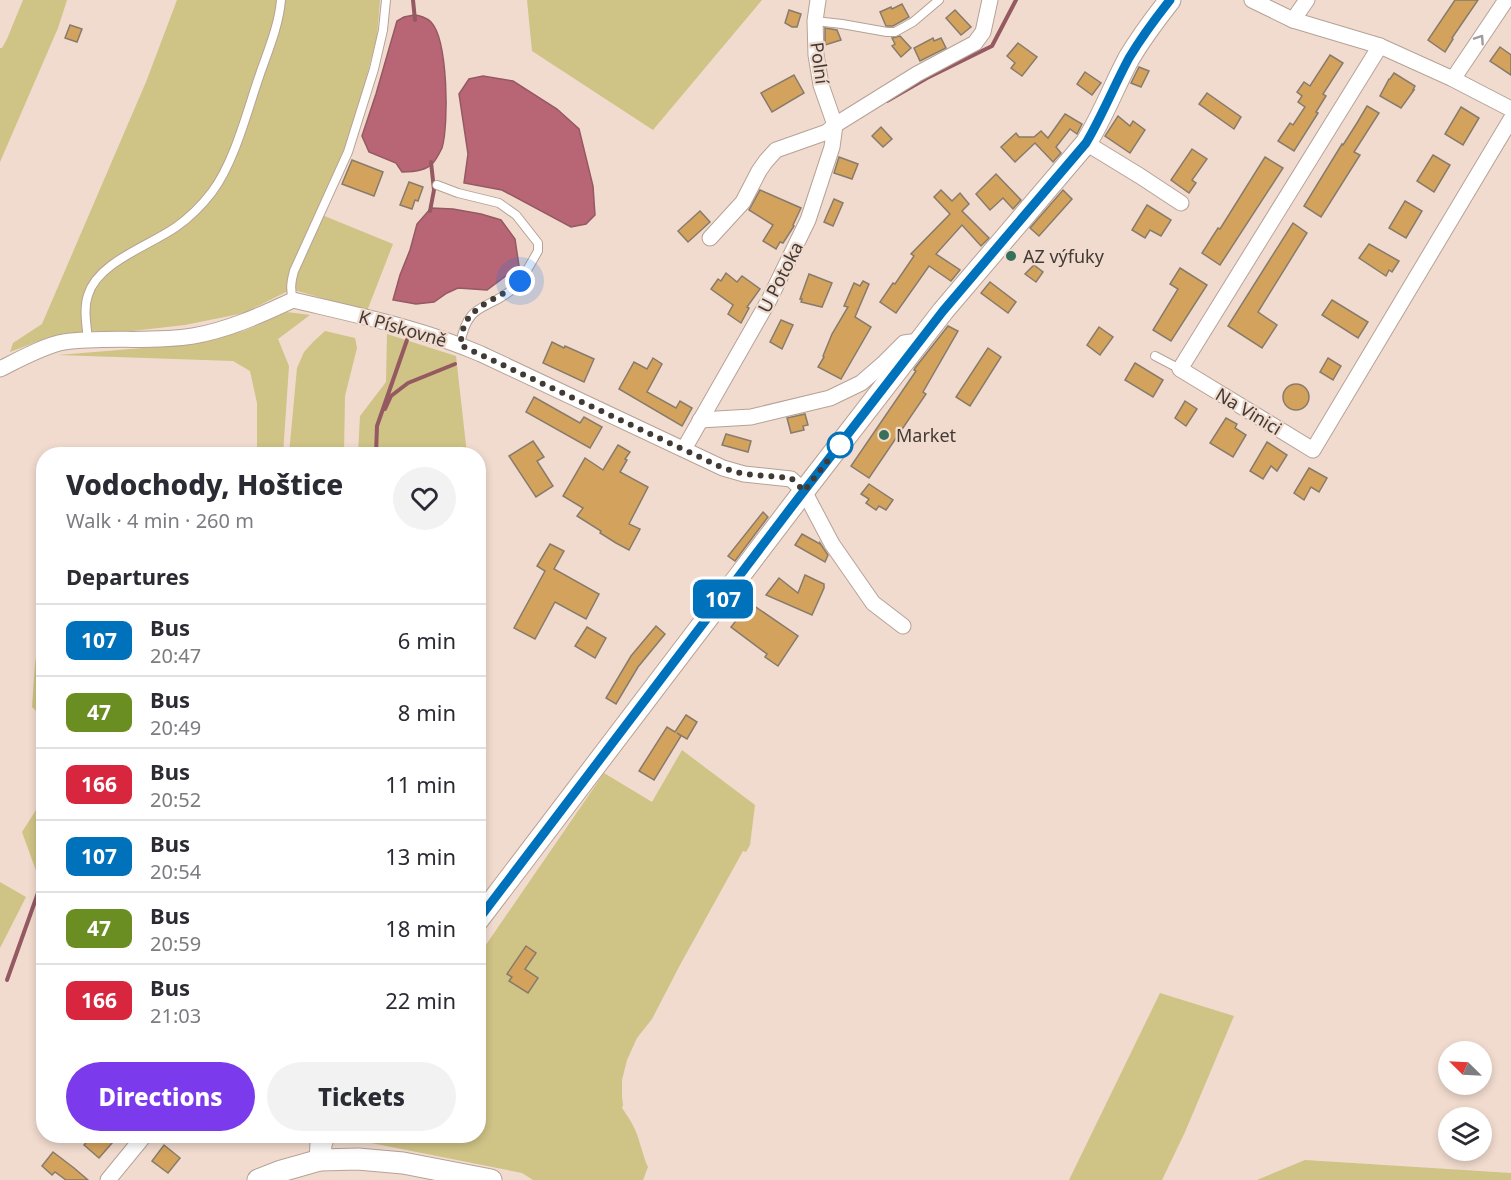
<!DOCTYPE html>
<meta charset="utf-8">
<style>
:root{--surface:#fff;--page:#f2f2f3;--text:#2b2b33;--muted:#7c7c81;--line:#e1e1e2;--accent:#7c3aed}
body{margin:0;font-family:"Noto Sans",sans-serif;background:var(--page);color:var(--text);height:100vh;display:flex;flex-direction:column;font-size:22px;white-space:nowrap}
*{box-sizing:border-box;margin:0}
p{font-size:20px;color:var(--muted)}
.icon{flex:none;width:33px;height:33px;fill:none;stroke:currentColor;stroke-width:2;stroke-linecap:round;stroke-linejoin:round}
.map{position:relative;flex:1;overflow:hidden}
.side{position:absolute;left:36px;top:447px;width:450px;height:696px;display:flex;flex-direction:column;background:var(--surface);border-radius:24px;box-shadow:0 3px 9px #0003}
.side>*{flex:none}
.badge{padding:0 12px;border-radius:9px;font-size:21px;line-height:39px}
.needle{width:39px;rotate:294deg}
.fabs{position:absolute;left:1438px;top:1041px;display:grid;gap:12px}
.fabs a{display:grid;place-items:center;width:54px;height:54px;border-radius:50%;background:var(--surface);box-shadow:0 3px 9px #0003;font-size:30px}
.you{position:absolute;width:30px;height:30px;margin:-15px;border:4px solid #fff;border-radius:50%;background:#1a73e8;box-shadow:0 0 0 9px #1a73e833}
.map>.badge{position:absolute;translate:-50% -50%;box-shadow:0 0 0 3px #fff}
h2{padding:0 30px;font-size:22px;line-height:54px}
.round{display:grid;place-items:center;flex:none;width:63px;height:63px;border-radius:32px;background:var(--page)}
.summary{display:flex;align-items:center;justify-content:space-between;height:102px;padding:0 30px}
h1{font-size:28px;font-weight:800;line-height:45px}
.action{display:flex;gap:12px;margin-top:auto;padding:12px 30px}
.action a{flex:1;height:69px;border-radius:36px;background:var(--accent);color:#fff;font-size:24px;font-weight:800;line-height:69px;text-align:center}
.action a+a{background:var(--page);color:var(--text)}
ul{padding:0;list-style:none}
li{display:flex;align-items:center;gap:18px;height:72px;padding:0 30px;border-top:2px solid var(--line)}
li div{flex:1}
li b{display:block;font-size:22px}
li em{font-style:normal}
li .badge{min-width:66px;font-weight:700;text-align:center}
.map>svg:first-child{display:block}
.green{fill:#cfc386}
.water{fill:#b86676;stroke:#955962;stroke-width:1.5}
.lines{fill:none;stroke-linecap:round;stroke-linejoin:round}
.stream{stroke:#955962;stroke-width:4}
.building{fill:#d3a35d;stroke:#887b6a;stroke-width:1.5}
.lane-casing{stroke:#b6a296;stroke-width:10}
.street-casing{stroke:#b6a296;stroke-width:17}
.secondary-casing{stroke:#b6a296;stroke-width:23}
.lane{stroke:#fff;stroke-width:8}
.street{stroke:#fff;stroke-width:15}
.secondary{stroke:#fff;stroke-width:21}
.oneway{stroke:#a09c9a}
.line-casing{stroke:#fff;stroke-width:14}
.line{stroke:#0072bc;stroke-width:9}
.walk{stroke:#423a35;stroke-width:6;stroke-dasharray:0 10.8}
.poi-dot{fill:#37715a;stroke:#f1dbce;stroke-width:2}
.stop-dot{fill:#fff;stroke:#0072bc;stroke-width:3}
.labels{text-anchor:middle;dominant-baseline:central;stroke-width:4.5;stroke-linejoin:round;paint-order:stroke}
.street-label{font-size:18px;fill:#423a35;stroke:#f1dbce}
.poi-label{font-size:18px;fill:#423a35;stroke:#f1dbce;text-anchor:start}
</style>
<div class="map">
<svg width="1511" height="1180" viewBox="0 0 1511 1180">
<rect width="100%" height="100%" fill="#f1dbce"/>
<g class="green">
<polygon points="23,0 67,0 58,28 0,162 0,48 2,48 7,39"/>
<polygon points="177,0 380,0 377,37 357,113 340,171 322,215 393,244 367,311 294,290 288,291 244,313 185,325 132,331 95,331 49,337 10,352 13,343 42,324 146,82"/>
<polygon points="527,0 762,0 653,130 532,51"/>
<polygon points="287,312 310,315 278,339 289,366 283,454 257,454 257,403 250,371 233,361 58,355 155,347 244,331"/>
<polygon points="325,331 355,338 357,348 345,396 344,454 289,454 297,368 304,352 313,342"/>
<polygon points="387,334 456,356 467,454 358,454 360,416 386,382"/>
<polygon points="42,620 44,624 43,718 32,707 35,664"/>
<path d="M 682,750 L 755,805 L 750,845 L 746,852 L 743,851 L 680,965 L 652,1019 L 637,1038 L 627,1060 L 622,1080 L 622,1097 L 623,1105 L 622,1108 C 630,1119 637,1131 640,1144 C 643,1152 644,1159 648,1167 L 643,1180 L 533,1180 L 522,1173 L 371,1143 L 366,1136 L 478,1136 L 479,955 L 604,773 L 652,802 Z"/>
<polygon points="43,799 43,890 22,832"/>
<polygon points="0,882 26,897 0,948"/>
<polygon points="1160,993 1234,1016 1185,1132 1162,1180 1069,1180"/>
<polygon points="1305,1160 1511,1173 1511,1180 1257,1180"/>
</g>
<g class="water">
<path d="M 414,15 C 419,15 427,18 431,22 C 448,40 449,124 442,148 C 440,152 436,160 433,163 C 426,171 412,172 402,172 L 396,163 L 369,152 L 362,136 L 376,94 L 397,21 L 404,17 Z"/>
<polygon points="483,76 513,81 557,109 579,129 593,186 595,215 586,224 571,227 502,190 464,183 468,154 459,94 469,79"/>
<polygon points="431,208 453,209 481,214 501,220 515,239 519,266 487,290 458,288 447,293 434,302 416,304 393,300 400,275 410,250 417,224"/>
</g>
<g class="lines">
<g class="stream">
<polyline points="413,0 415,20"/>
<polyline points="887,101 927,78 992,46 1016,0"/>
<polyline points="430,211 434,190 431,162"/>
<polyline points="385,409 391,396 408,383 455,364"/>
<polyline points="376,454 377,426 407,340"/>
<polyline points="7,980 44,876"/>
</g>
</g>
<g class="building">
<polygon points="1455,0 1478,0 1452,38 1453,39 1445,52 1428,40"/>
<polygon points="902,4 909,17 893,26 886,26 880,12 891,7 892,9"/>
<polygon points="789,10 801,14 797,27 792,27 785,23"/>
<polygon points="955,10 971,27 961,35 946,18"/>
<polygon points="70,25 82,29 77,42 65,38"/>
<polygon points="825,28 837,30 841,40 825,45"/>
<polygon points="900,36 911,48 901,57 892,46 895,44 892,38"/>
<polygon points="933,38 934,41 941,38 946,48 920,61 914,48"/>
<polygon points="1018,43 1037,57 1022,76 1011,68 1015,63 1007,56"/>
<polygon points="1500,47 1511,55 1511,75 1490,61"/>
<polygon points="1330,55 1343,63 1323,94 1326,96 1316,112 1318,113 1294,151 1278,141 1290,123 1293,125 1305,107 1298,102 1302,96 1297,92 1304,82 1310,86"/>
<polygon points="1139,67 1149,71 1141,87 1131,83"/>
<polygon points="1085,72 1101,83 1092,95 1077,84"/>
<polygon points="1394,73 1415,86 1413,90 1414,90 1401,108 1380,96 1389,79 1390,79"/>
<polygon points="794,75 804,93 772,112 761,93"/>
<polygon points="1207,93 1241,117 1234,129 1199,104"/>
<polygon points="1367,106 1379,113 1354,152 1360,155 1321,217 1304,206 1342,144 1343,145 1357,123"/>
<polygon points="1461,107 1479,118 1463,145 1445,134"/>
<polygon points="1065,114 1082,124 1077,134 1070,129 1056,147 1061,153 1053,162 1035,143 1015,162 1001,147 1016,133 1019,137 1034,137 1041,131 1048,138"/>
<polygon points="1118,116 1130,126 1133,121 1145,130 1130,153 1105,136"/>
<polygon points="881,127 892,139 883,147 872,136"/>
<polygon points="1192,149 1207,159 1192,180 1196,183 1189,193 1171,180"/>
<polygon points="1433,155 1450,165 1434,192 1417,181"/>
<polygon points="839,157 858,164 852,179 834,173"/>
<polygon points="1265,157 1283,168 1220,265 1202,253 1218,228 1220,229"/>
<polygon points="352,160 383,172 374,196 342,184"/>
<polygon points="996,174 1021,200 1013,209 1003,198 990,210 976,194"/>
<polygon points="409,182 423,187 418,201 415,200 412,209 400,205"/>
<polygon points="760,190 801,208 793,225 794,226 783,243 780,242 776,249 763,241 773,225 749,210"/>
<polygon points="941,190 952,201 960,193 969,204 962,211 989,238 981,246 962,225 936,254 960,270 951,281 929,266 896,313 880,302 893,283 895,284 914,256 911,254 950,214 934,197"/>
<polygon points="1063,190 1072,199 1039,236 1030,228"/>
<polygon points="834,199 843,203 833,226 824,222"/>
<polygon points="1405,201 1422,211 1406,238 1389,228"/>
<polygon points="1147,205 1171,220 1161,236 1150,230 1145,238 1132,230"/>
<polygon points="700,211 710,222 688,242 678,231"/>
<polygon points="1293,223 1307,233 1258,312 1277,325 1262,348 1228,326"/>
<polygon points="1369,244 1399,261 1392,272 1389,270 1386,276 1359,258"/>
<polygon points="1034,265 1043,272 1036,282 1025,274"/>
<polygon points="1180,268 1207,285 1171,341 1153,330 1178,289 1170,284"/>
<polygon points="726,273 737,282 742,276 760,289 747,307 749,308 741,323 728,314 733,305 711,289 718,279 721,281"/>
<polygon points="809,274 832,283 822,307 801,302 802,299 800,299"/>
<polygon points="863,281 869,284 855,317 871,327 841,379 818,367 824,357 823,356 832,334 848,307 844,306 854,283 860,286"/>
<polygon points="990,282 1016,302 1008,313 981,293"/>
<polygon points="1332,300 1368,322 1358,338 1322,315"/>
<polygon points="781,320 793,325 782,349 770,342"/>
<polygon points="948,326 958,331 923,392 926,394 869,478 851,466 916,371 914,370 915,368"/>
<polygon points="1099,327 1113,337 1100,355 1087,345"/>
<polygon points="552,342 564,348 565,346 594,359 584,382 543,363"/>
<polygon points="988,348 1001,357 970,406 956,397"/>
<polygon points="653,358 662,364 647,392 676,408 680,401 692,408 682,426 619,389 634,362 647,369"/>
<polygon points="1328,358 1341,366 1333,380 1320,372"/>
<polygon points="1135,363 1163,380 1153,397 1125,380"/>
<circle cx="1296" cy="397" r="13"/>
<polygon points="534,397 580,423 584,417 602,427 590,448 526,412"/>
<polygon points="1185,401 1197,409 1186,426 1175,418"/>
<polygon points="805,414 808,425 803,426 804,430 791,433 787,418"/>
<polygon points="1226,418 1237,424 1235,428 1246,435 1233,457 1210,443"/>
<polygon points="726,434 751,441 748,452 722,445"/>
<polygon points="533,441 544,457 537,461 553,486 536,497 509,456"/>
<polygon points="1267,442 1287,455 1277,471 1271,466 1263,479 1250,471"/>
<polygon points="618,445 630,452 625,459 627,460 620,472 648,487 629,524 640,529 629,550 616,543 600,533 601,531 577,516 583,508 563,496 585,458 603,470"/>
<polygon points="1309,468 1327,478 1319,492 1311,487 1304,500 1294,493"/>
<polygon points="869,484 893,500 886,510 879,506 876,510 866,503 869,499 861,494"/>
<polygon points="763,512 768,517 735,561 728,556"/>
<polygon points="802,534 820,544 820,543 828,555 825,562 795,545"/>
<polygon points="550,544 564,551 554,569 599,594 586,619 555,602 535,639 514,628 545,571 537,566"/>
<polygon points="805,575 824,584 824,588 812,615 766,595 779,578 798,593"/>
<polygon points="750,603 798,636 778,666 765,657 767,654 731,627"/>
<polygon points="656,626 665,634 638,667 616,704 606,698 631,656"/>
<polygon points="587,627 606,638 595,658 575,646"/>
<polygon points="686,715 697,722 687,739 677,733 681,736 654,780 639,771 667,727 675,732"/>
<polygon points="526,946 536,953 525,969 538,978 528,993 509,981 512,977 507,974"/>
<polygon points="92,1136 103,1136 112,1143 99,1158 84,1145"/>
<polygon points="164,1145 180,1158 168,1173 152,1161"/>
<polygon points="53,1152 74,1168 88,1180 66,1180 55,1172 52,1175 42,1166"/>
</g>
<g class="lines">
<g class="lane-casing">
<g id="lane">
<polyline points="815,21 842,24 887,32 895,32 913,22 939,0"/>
<path d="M 437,185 L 458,193 L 499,203 L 516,215 L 538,243 L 538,251 C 531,263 524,277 515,287 C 488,312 468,299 460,345"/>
<path d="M 293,300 C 290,289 291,282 294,271 L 348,152 L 374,69 L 383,30 L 386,0"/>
<path d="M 88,341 C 87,326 83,310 88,295 C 98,262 149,246 176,227 C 189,218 202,205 212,192 C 235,161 247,111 260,74 C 268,51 279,25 281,0"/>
<polyline points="1155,356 1180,369"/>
</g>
</g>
<g class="street-casing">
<g id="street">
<polyline points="1252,0 1293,20 1307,0"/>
<polyline points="1293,20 1380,46 1453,79 1511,109"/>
<polyline points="1380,46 1180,369 1313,450 1511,119"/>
<polyline points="1453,79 1506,0"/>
<polyline points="1086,143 1140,176 1181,203"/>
<polyline points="710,238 743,202 759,171 766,161 776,150 827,132 835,125 917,74 975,43 983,32 990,0"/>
<path d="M 0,369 C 18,360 45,345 64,342 C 107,336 151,343 193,336 C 228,330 261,315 293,300 C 356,315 421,328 481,354 L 723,468 L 744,474 L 791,479 L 804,491 L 832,544 L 873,603 L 903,626"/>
<polyline points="700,420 751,417 830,398 861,383 883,364 904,343 911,342 918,344"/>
<polyline points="684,449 769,300 808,220 832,147 835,125 821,85 816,55 815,21 818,0"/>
<polyline points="108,1180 144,1136"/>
</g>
</g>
<g class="secondary-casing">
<g id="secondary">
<path d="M 478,920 L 804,491 L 943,311 L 1086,143 C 1103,116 1114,86 1129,58 C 1141,38 1155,19 1170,0"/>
<polyline points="320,1160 321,1144 324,1136"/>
<polyline points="258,1180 281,1171 320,1160 358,1159 403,1163 491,1180"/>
</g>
</g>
<use href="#lane" class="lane"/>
<use href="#street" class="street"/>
<use href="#secondary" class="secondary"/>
</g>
<defs><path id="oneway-chevron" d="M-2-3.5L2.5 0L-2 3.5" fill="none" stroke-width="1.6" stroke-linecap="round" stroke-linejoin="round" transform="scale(1.5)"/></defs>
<use class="oneway" href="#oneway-chevron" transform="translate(1480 39) rotate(-56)"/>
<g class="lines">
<g class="line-casing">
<path id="line" d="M 478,920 L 790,509 L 943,311 L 1086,143 C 1102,116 1114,86 1129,58 C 1141,38 1155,19 1170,0"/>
</g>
<use href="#line" class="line"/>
<path class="walk" d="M 520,281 C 505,297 477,302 466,322 C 462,329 462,337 460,345 L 723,468 L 744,474 L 791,478 L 804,491 L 840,445"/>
</g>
<g class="poi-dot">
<circle cx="1011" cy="256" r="6"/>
<circle cx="884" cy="435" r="6"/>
</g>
<circle class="stop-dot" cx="840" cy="445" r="12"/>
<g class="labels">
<g class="street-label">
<text transform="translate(820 63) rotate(82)">Polní</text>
<text transform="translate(780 277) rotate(-63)">U Potoka</text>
<text transform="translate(403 328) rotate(16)">K Pískovně</text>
<text transform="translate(1249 411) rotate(31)">Na Vinici</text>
</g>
<g class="poi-label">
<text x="1023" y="256">AZ výfuky</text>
<text x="896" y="435">Market</text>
</g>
</g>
</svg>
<div class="fabs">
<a><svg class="needle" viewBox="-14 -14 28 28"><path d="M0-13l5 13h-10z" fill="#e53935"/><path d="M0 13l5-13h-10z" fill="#7c7c81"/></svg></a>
<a><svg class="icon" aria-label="layers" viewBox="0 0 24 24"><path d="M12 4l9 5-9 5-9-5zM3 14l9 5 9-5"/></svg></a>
</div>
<div class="you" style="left:520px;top:281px"></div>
<b class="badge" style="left:723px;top:599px;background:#0072bc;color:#fff">107</b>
<section class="side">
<div class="summary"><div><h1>Vodochody, Hoštice</h1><p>Walk · 4 min · 260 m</p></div><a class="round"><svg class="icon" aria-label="heart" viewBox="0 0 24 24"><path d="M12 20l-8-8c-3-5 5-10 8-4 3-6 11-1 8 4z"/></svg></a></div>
<h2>Departures</h2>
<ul>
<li><span class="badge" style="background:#0072bc;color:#fff">107</span><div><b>Bus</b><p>20:47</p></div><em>6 min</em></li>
<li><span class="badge" style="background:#6b8e23;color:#fff">47</span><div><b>Bus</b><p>20:49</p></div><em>8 min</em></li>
<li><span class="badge" style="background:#d7263d;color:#fff">166</span><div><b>Bus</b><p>20:52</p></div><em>11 min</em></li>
<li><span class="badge" style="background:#0072bc;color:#fff">107</span><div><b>Bus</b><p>20:54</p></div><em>13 min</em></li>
<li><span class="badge" style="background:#6b8e23;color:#fff">47</span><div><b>Bus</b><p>20:59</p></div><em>18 min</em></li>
<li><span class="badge" style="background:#d7263d;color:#fff">166</span><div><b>Bus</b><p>21:03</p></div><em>22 min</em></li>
</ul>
<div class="action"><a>Directions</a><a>Tickets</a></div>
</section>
</div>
